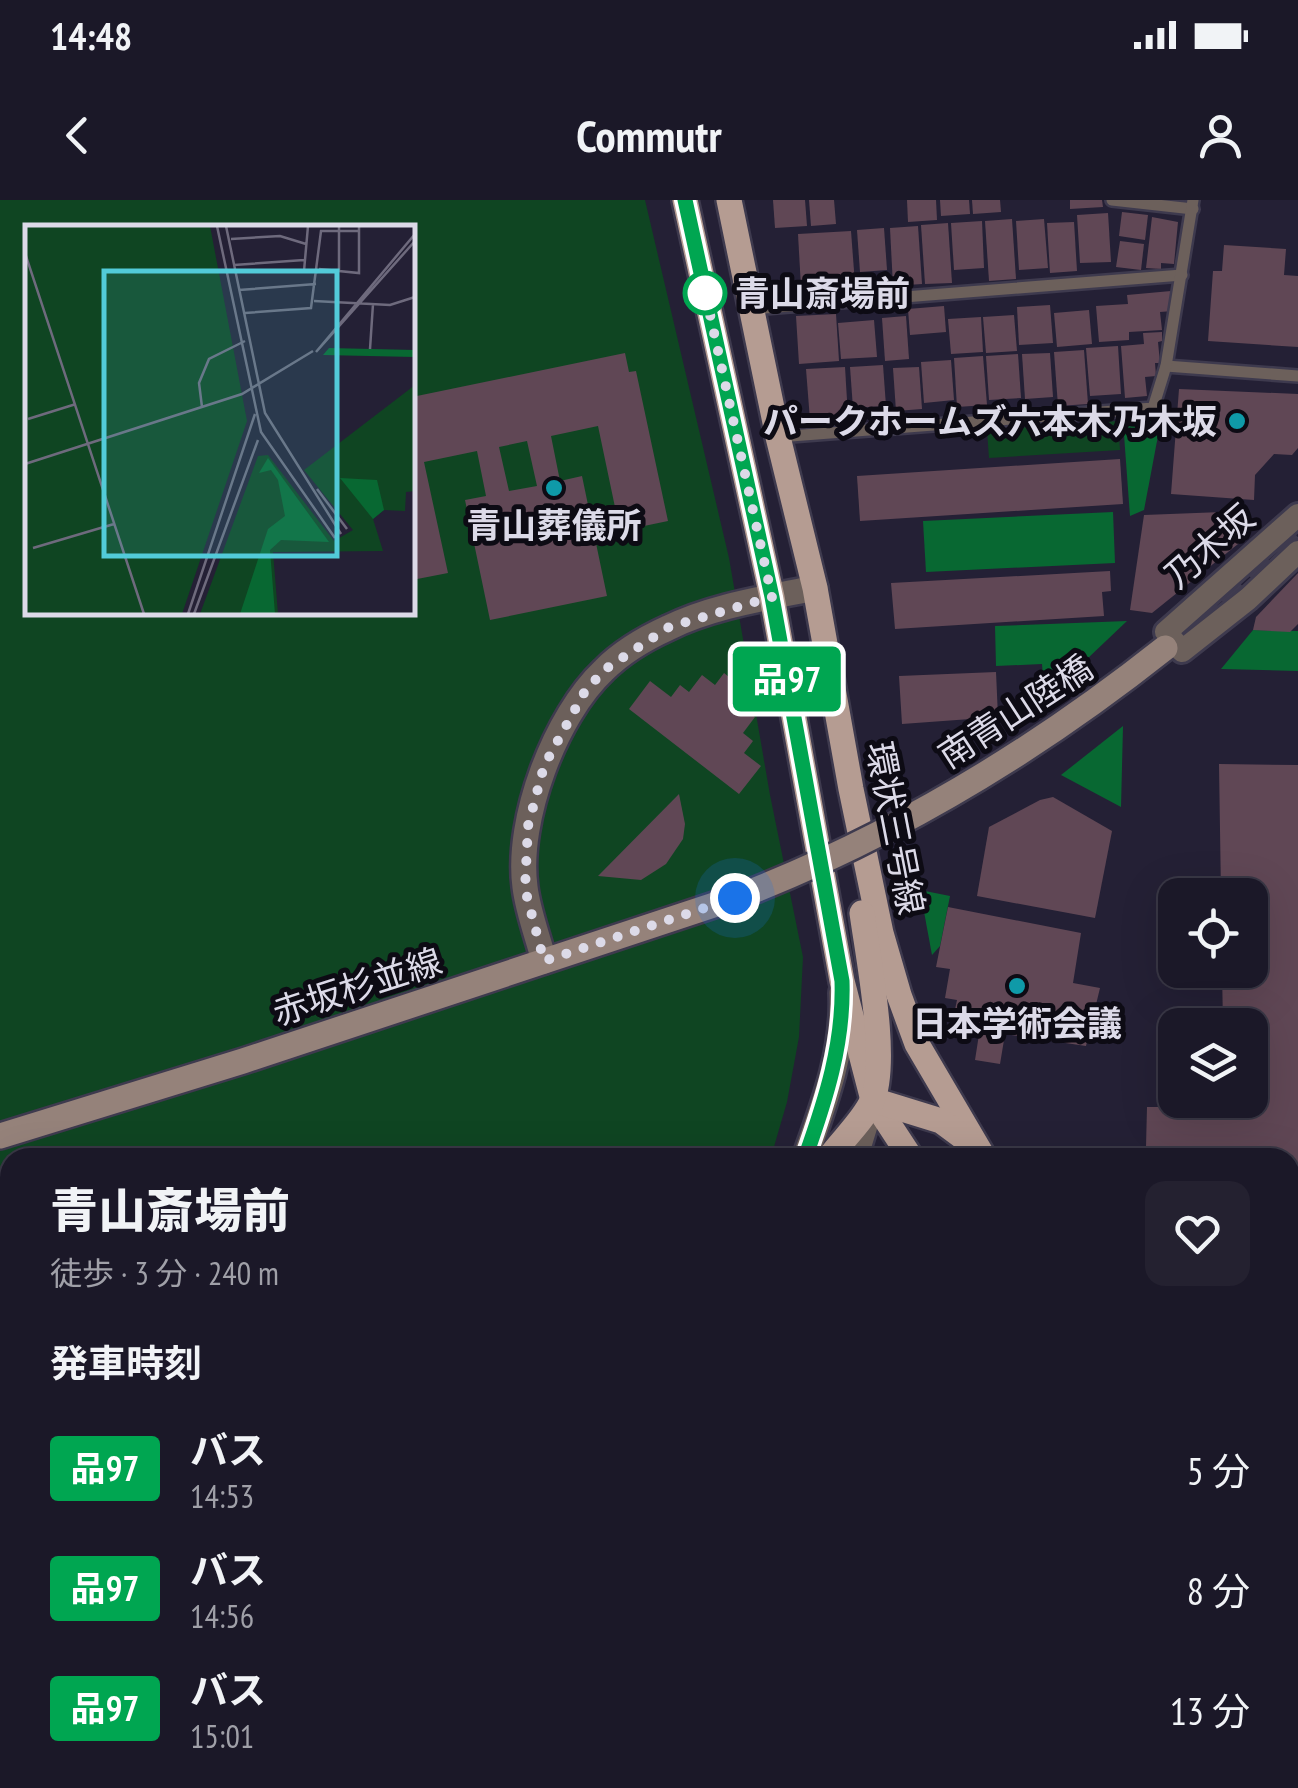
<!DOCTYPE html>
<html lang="ja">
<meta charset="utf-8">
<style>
:root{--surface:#1b1828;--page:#242130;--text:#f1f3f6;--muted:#a0a0a8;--line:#393745}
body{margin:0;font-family:"PT Sans Narrow","Noto Sans JP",sans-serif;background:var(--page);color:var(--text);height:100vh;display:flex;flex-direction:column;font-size:38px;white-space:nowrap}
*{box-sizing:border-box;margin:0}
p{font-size:32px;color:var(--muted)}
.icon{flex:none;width:55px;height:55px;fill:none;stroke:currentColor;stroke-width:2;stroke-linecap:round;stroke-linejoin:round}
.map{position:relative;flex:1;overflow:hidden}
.sheet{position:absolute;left:0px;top:948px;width:1300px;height:642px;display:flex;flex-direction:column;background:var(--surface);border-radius:30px 30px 0 0;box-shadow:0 10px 40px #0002,0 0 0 2px var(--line)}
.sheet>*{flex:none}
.badge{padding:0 20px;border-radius:8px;font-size:35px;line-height:65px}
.tools{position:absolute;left:1158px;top:678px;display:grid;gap:20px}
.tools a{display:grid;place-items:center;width:110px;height:110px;border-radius:20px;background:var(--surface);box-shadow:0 10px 40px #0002,0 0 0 2px var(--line);font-size:50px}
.you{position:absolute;width:50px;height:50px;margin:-25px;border:8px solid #fff;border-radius:50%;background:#1a73e8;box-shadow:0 0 0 15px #1a73e833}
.map>.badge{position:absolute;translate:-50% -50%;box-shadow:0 0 0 5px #fff}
h2{padding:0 50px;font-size:38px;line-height:90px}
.round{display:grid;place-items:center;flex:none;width:105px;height:105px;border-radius:20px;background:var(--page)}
.headline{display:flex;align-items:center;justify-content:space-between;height:170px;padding:0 50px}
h1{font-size:48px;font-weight:800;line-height:75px}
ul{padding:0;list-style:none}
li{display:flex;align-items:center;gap:30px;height:120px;padding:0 50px}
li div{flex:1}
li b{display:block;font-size:38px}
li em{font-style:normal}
li .badge{min-width:110px;font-weight:700;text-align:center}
.status{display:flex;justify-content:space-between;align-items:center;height:70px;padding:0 50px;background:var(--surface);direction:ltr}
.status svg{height:28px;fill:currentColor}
header{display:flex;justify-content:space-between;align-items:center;height:130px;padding:0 50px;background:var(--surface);font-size:45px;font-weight:800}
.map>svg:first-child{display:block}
.green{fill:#0f4522;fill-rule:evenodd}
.forest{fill:#086832}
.building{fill:#604755;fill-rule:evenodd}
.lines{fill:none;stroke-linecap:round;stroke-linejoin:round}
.secondary-tunnel{stroke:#403c50;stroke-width:25;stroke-dasharray:25 12;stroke-linecap:butt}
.primary-tunnel{stroke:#403c50;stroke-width:25;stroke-dasharray:25 12;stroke-linecap:butt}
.service-casing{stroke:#3e3a4e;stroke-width:16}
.minor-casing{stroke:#3e3a4e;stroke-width:28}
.tertiary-casing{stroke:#3e3a4e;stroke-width:30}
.secondary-casing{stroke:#3e3a4e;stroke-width:30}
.primary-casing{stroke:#3e3a4e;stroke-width:30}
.service{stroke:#6c605b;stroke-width:11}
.minor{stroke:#6c605b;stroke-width:22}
.tertiary{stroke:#6c605b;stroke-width:25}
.secondary{stroke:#95827a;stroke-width:25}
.primary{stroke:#b59c92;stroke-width:25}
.secondary-bridge-casing{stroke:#3e3a4e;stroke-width:30;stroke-linecap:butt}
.secondary-bridge{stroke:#95827a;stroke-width:25}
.line-casing{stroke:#fff;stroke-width:22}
.line{stroke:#00a651;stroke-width:15}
.walk{stroke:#dcdae8;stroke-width:10;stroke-dasharray:0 18}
.stop-dot{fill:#fff;stroke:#00a651;stroke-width:5}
.culture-dot{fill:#0f9aa8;stroke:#0d0b14;stroke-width:4}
.labels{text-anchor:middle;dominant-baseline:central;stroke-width:10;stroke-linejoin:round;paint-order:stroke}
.stop-label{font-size:35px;font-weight:bold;fill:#dcdae8;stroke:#0d0b14;text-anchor:start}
.poi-label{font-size:35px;font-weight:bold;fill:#dcdae8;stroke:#0d0b14}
.street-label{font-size:35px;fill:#dcdae8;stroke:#0d0b14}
.inset-road{fill:none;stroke:#6e6a7d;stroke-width:2.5}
.view{fill:#52cbd9;fill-opacity:0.15;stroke:#52cbd9;stroke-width:5}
.inset-edge{fill:none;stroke:#dcdae8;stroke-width:5}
</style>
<div class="status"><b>14:48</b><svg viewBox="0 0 49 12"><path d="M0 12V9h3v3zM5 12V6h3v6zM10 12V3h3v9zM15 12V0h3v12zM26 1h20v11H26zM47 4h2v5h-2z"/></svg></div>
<header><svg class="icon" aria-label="back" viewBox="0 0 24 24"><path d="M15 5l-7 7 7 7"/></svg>Commutr<svg class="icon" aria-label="person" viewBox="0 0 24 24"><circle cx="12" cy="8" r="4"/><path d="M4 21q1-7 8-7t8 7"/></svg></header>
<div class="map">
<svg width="1298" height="1588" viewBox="0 0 1298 1588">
<rect width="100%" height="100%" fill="#242035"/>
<g class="green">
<path d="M 0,0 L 645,0 L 729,358 L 770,595 L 803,757 L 799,837 L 787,902 L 771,957 L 10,958 L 10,1580 L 532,1580 L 528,1588 L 0,1588 ZM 28,28 L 412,28 L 412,412 L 28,412 Z"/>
<polygon points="1118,221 1120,250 989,258 987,230"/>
<polygon points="1298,955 1298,1336 1290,1326 1290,961"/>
<polygon points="649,1580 941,1580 942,1588 645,1588"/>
</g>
<g class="forest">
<polygon points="1161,220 1144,310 1130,316 1123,221"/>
<polygon points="1113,312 1115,363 926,372 923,321"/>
<polygon points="1127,421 1087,459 1044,490 1042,464 996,466 995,426"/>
<polygon points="1253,430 1298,431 1298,471 1221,469"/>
<polygon points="1123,526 1121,607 1061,575"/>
<polygon points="920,690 950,696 940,746 932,755"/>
</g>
<g class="building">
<polygon points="773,0 805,0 807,26 775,28"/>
<polygon points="809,0 834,0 836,24 811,26"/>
<polygon points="907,0 936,0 937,20 908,22"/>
<polygon points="940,0 969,0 970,14 941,16"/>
<polygon points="972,0 1000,0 1001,12 973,14"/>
<polygon points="1070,0 1102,0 1103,7 1070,9"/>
<polygon points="1122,12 1148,15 1145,40 1119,36"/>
<polygon points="1108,13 1111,62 1080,63 1077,15"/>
<polygon points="1152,17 1178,22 1174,64 1161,63 1161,69 1146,68"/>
<polygon points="1012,19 1016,79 989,81 985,21"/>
<polygon points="1044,19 1048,68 1019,70 1016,21"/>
<polygon points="982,21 984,68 954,70 951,23"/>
<polygon points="1074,22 1077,71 1050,73 1047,23"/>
<polygon points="948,23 952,83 925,84 921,25"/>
<polygon points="918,26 922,84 893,86 890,28"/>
<polygon points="884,28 887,70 860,72 857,30"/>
<polygon points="851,31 855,84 801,87 798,34"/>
<polygon points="1120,41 1144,44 1141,70 1116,67"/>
<polygon points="1224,45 1286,49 1284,75 1298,76 1298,147 1208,141 1213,71 1222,71"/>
<polygon points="1171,91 1173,111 1160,112 1162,130 1129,132 1129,140 1099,142 1096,106 1128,104 1127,95"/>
<polygon points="1050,105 1053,143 1019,145 1017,107"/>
<polygon points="944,106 946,132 910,135 908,109"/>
<polygon points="1089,110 1092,144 1057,147 1054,113"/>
<polygon points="836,114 839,161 799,164 796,116"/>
<polygon points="1014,115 1017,151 986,153 983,117"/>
<polygon points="906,116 909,159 885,161 882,118"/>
<polygon points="981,117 983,152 951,154 948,119"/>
<polygon points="874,120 877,157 841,159 838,123"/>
<polygon points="1162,132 1162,141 1158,142 1160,163 1155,163 1156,176 1145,177 1147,196 1125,198 1121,146 1144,144 1143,133"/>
<polygon points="1118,146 1121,194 1090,196 1086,148"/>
<polygon points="1084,150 1088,204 1058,206 1054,152"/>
<path d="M 625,153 L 629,172 L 636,171 L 668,321 L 620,331 L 598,226 L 551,236 L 560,281 L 582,276 L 607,396 L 490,420 L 465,300 L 486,296 L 477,251 L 424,262 L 448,373 L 412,380 L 412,197 ZM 527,241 L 537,286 L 509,291 L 499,247 Z"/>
<polygon points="1050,153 1053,197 1025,199 1022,154"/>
<polygon points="1018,154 1021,198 989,200 986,156"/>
<polygon points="983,156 987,205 957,207 954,158"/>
<polygon points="951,160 954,200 924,203 921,162"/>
<polygon points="883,165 886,206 853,208 850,167"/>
<polygon points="845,167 848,217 810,220 806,169"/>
<polygon points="919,167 922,209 896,211 893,168"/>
<polygon points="1179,189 1298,194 1298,248 1292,255 1274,254 1255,275 1254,300 1171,294"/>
<polygon points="1120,259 1123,304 860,321 857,276"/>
<polygon points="1222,312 1243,340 1152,413 1130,410 1144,315"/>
<polygon points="1110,371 1111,391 1102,392 1104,416 895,429 891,383"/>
<polygon points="1298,373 1298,424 1290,432 1253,430 1256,417"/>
<polygon points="996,472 998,517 902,524 899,476"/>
<polygon points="724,473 750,494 741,506 755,517 743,533 753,541 744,553 761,566 739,594 629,509 650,481 671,497 680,485 689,492 702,475 715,485"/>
<polygon points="1219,564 1298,565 1298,1002 1290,999 1290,958 1212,958 1202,951 1146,947 1147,907 1225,907 1225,900 1250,900 1250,825 1223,825 1222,770 1250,770 1250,695 1221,695"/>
<polygon points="679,594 685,624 683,639 666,664 641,680 598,676"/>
<polygon points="1053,597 1112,631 1095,718 977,696 989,627 1040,600"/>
<polygon points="948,707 1081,733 1073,783 1100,788 1086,846 1005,834 1000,864 975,860 980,828 952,824 957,800 945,798 950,769 936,767"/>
</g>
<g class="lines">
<polyline class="secondary-tunnel" points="1165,448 1298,332"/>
<polyline class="primary-tunnel" points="1290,1492 1298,1502"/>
<g class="service-casing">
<g id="service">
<polyline points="1112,0 1193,9"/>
<polyline points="752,109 1182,75"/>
<polyline points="1166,166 1298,176"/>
<polyline points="778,237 1153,208 1166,166 1193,0"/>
<polyline points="0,1425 10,1422"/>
</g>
</g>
<g class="minor-casing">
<g id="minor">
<polyline points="1298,315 1166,432 1182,451 1248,399 1298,352"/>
<polyline points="0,1224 10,1255"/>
<polyline points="1290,1353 1298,1363"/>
<polyline points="114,1580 116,1588"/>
</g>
</g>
<g class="tertiary-casing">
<g id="tertiary">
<path d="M 544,761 C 538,737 528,712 525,687 C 516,620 555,516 604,470 C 621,453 646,438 668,428 C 712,406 767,398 815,388"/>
<path d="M 805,958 C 824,905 845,850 842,793"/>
<polyline points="855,958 870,909"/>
<polyline points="566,1588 569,1580"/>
<polyline points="603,1588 607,1580"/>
</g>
</g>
<g class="secondary-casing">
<polyline id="secondary" points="0,936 243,861 735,698"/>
</g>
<g class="primary-casing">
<g id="primary">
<polyline points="685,0 772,397 842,781 873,900 911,958"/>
<polyline points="729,0 778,237 815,388 851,589 881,733 899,795 917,844 984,958"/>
<polyline points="873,900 941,921 968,941"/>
<path d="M 829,958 C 842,940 863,921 872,901 C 889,862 868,757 862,713"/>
<polyline points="1290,1420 1298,1431"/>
</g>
</g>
<use href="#service" class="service"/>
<use href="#minor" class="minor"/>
<use href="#tertiary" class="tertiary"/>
<use href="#secondary" class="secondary"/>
<use href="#primary" class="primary"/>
<g class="secondary-bridge-casing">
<path id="secondary-bridge" d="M 735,698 C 891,638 1034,552 1165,448"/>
</g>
<use href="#secondary-bridge" class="secondary-bridge"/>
</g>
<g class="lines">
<g class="line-casing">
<path id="line" d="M 685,0 L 772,397 L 842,781 C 844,843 826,899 805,958"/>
</g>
<use href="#line" class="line"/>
<polyline class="walk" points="705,93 702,78 772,397 669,427 604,470 584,493 544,566 528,626 525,689 544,761 735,698"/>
</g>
<circle class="stop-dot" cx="705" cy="93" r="20"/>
<g class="culture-dot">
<circle cx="1237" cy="221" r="10"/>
<circle cx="554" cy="288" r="10"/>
<circle cx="1017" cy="786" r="10"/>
</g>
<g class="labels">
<g class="stop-label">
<text x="735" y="93">青山斎場前</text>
</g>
<g class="poi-label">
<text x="1217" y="221" text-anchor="end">パークホームズ六本木乃木坂</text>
<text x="554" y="325">青山葬儀所</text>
<text x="1017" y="823">日本学術会議</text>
</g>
<g class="street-label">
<text transform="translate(1209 346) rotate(-41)">乃木坂</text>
<text transform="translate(1015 511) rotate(-33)">南青山陸橋</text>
<text transform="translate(896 628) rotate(79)">環状三号線</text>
<text transform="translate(357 786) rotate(-18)">赤坂杉並線</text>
</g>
</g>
<g transform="translate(25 25)">
<rect width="390" height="390" fill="#242035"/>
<path d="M 0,1 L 185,1 L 222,196 L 157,389 L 0,389 ZM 390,160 L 390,266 L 381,267 L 380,286 L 359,285 L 348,294 L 358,326 L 248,327 L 253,389 L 175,389 L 233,231 L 243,230 L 309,316 L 328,305 L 279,245 Z" fill="#0f4522"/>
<path d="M 304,123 L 390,125 L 390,132 L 298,130 ZM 243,233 L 304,317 L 256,315 L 245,325 L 250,389 L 215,389 L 243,304 L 260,291 L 253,255 L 246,245 L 234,248 ZM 315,253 L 352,255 L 359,285 L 348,294 Z" fill="#086832"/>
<path class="inset-road" d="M 192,1 L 236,207 L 310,313M 201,1 L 240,188 L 316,309M 283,1 L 279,46 L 293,47M 314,1 L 314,46M 390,9 L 291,127 L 390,16M 206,14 L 255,11 L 281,19M 0,28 L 119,389M 209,40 L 279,35M 294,44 L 334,48 L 334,1M 214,65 L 291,59M 289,76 L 365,80 L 390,72M 220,88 L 286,83 L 296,6 L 334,6M 345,124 L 348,79M 177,182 L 174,158 L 184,134 L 220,116M 3,194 L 51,179M 0,239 L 217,169 L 288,126M 292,264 L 322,304M 8,323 L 89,299M 163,389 L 230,189M 169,389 L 233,215"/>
<path class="view" d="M 79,46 L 312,46 L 312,331 L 79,331 Z"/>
<rect width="390" height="390" class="inset-edge"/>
</g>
</svg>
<div class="tools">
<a><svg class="icon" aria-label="locate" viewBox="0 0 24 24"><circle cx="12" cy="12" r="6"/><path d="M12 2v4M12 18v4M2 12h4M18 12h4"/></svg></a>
<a><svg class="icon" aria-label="layers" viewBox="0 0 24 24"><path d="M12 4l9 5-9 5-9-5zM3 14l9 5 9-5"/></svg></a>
</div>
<div class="you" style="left:735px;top:698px"></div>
<b class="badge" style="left:787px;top:479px;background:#00a651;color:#fff">品97</b>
<section class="sheet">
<div class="headline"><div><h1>青山斎場前</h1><p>徒歩 · 3 分 · 240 m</p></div><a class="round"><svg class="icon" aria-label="heart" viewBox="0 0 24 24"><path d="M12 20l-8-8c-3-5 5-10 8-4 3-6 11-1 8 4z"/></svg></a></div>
<h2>発車時刻</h2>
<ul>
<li><span class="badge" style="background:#00a651;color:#fff">品97</span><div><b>バス</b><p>14:53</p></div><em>5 分</em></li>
<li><span class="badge" style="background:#00a651;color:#fff">品97</span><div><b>バス</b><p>14:56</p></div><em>8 分</em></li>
<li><span class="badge" style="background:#00a651;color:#fff">品97</span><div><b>バス</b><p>15:01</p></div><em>13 分</em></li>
</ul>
</section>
</div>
